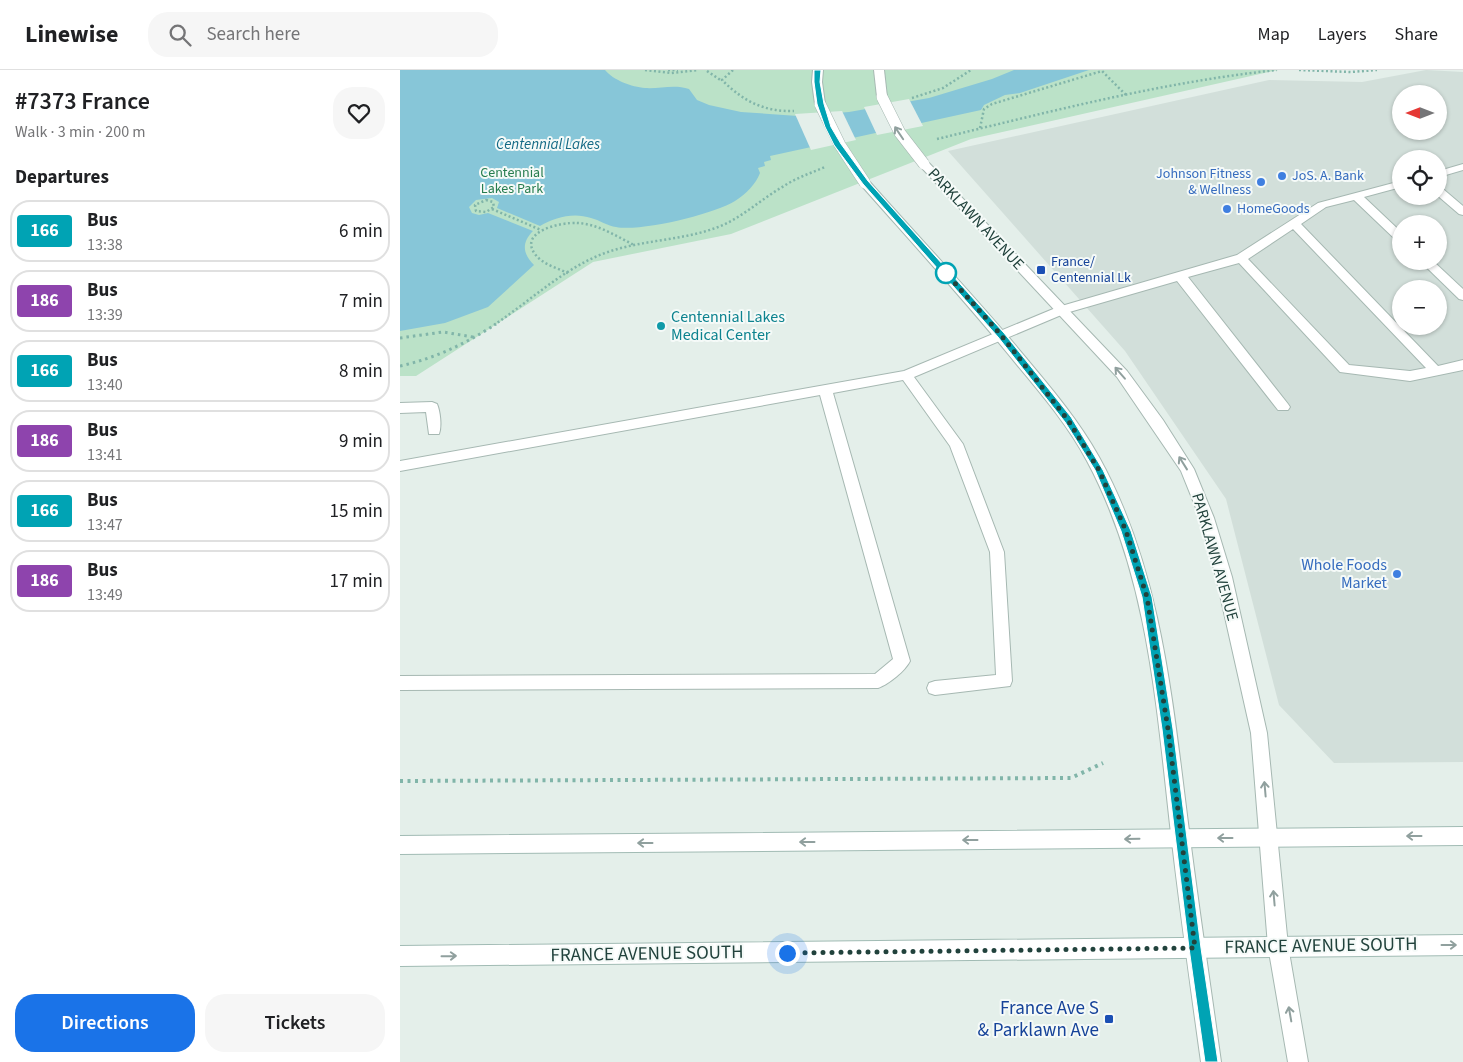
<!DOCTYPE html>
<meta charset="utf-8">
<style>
:root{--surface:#fff;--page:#f6f6f6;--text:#202124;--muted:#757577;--line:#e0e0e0;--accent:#1a73e8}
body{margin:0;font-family:"Source Sans 3",sans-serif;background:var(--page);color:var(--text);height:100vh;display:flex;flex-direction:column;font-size:19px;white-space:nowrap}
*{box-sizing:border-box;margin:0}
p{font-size:16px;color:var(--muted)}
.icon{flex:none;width:28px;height:28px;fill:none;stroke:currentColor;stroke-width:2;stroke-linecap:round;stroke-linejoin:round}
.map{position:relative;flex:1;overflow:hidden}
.sheet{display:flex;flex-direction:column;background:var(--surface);width:400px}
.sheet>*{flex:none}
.badge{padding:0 10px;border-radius:4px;font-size:18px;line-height:32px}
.needle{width:32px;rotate:270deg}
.buttons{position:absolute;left:992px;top:15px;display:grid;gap:10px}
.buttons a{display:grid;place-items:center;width:55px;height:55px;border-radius:50%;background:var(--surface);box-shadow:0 1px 4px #0004;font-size:25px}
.you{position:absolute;width:25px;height:25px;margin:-12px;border:4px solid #fff;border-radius:50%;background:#1a73e8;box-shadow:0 0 0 8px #1a73e833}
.map>.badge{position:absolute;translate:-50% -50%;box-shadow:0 0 0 2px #fff}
h2{padding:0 15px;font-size:19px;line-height:45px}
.round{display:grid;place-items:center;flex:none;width:52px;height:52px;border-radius:20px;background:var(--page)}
.summary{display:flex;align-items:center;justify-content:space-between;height:85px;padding:0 15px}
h1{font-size:24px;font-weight:600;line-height:38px}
.cta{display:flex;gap:10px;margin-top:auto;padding:10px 15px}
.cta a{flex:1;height:58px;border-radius:20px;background:var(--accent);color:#fff;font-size:20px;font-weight:600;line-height:58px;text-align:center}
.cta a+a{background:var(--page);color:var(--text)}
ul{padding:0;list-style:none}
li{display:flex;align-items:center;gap:15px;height:62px;margin:0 10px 8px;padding:0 5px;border:2px solid var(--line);border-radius:20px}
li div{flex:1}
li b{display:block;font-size:19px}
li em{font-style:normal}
li .badge{min-width:55px;font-weight:700;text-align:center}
header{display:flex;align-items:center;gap:30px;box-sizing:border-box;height:70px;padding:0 25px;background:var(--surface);border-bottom:1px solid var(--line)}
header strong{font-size:24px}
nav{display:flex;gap:28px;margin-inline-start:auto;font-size:18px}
.search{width:350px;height:45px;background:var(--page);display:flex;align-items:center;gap:12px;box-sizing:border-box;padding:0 18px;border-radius:20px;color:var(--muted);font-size:19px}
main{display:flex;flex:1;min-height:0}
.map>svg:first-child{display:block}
.built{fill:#d2dfda;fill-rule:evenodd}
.green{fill:#bbe2c8}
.water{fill:#87c6d8}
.pier{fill:#e4efea}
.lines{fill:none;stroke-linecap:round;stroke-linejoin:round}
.service-casing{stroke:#a6b8b2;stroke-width:2}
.tertiary-casing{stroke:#a6b8b2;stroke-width:2}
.secondary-casing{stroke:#a1bbb4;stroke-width:2}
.path-far2{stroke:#81b5a9;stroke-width:2.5;stroke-dasharray:2 2.5;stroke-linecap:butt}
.path-far1{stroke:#81b5a9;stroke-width:3;stroke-dasharray:2.5 4;stroke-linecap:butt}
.path{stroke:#81b5a9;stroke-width:4;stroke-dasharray:3 4.5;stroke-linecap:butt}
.service{fill:#fff;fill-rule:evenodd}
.tertiary{fill:#fff;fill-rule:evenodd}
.secondary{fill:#fff;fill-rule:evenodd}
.tertiary-bridge-casing{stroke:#a6b8b2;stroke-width:12;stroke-linecap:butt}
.tertiary-bridge{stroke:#fff;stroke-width:11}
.oneway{stroke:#90a09e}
.line{fill:#00a3b4;stroke:#fff}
.walk{stroke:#21423c;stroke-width:5;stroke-dasharray:0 9}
.shop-dot{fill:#3f7fe0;stroke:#f5faf8;stroke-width:2}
.transit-dot{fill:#1a4fb4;stroke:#f5faf8;stroke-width:2}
.stop-dot{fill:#fff;stroke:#00a3b4;stroke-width:2.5}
.culture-dot{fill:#0f9aa8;stroke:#f5faf8;stroke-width:2}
.labels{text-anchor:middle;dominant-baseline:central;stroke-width:4;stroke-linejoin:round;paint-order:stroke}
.far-park-label{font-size:14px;fill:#277d4f;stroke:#f5faf8}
.far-shop-label{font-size:14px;fill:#366cbe;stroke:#f5faf8;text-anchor:start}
.far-transit-label{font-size:14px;fill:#164399;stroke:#f5faf8;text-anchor:start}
.far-water-label{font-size:15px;font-style:italic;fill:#146a85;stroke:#f5faf8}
.street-label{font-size:16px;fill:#21423c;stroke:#f5faf8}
.culture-label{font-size:16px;fill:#0d838f;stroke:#f5faf8;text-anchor:start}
.shop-label{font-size:16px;fill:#366cbe;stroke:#f5faf8;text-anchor:end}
.near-street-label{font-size:19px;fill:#21423c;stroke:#f5faf8}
.near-transit-label{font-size:19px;fill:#164399;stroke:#f5faf8;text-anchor:end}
</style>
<header>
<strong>Linewise</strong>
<div class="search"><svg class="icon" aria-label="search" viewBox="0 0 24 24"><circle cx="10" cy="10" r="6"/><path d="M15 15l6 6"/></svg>Search here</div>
<nav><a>Map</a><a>Layers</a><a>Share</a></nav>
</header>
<main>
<section class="sheet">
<div class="summary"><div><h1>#7373 France</h1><p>Walk · 3 min · 200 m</p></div><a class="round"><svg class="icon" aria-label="heart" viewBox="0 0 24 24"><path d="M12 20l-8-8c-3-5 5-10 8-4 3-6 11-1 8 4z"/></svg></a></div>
<h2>Departures</h2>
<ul>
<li><span class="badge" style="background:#00a3b4;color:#fff">166</span><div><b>Bus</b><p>13:38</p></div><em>6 min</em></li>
<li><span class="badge" style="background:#8e44ad;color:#fff">186</span><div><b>Bus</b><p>13:39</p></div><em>7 min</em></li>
<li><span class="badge" style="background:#00a3b4;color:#fff">166</span><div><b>Bus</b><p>13:40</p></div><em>8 min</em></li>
<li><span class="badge" style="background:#8e44ad;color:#fff">186</span><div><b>Bus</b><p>13:41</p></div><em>9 min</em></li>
<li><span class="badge" style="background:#00a3b4;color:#fff">166</span><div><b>Bus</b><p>13:47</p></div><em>15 min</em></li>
<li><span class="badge" style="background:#8e44ad;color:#fff">186</span><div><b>Bus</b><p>13:49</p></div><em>17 min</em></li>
</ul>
<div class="cta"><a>Directions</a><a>Tickets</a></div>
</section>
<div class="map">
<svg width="1063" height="992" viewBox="0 0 1063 992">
<rect width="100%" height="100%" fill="#e4efea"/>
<path class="built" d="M 1026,0 L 1063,2 L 1063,692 L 934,693 L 879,635 L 826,429 L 725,281 L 548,81 L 869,10 L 962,12 ZM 1001,24 L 1039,24 L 1039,61 L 1001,61 ZM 1001,89 L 1039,89 L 1039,126 L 1001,126 ZM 1001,154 L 1039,154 L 1039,191 L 1001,191 ZM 1001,219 L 1039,219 L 1039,256 L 1001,256 Z"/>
<polygon class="green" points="0,0 878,0 571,69 331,164 193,192 16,306 0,306"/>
<path class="water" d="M 0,0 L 205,0 C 213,10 232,17 245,18 C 260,19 274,14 289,19 L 297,30 L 309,35 L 341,42 L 398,46 L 449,42 L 529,28 L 592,9 L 614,0 L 689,0 L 620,23 L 605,25 L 584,35 L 581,40 L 370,86 L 371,90 L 364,92 L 365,96 L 358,98 L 360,103 C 356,114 346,124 335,131 C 314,144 241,162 216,157 C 208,156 199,150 191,148 C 174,142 155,147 140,156 L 97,138 L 99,132 L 92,128 L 76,130 L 69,137 L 72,143 L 79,145 L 88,143 L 133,161 C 121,173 123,184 134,195 L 88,237 L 45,253 L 0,261 Z"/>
<g class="pier">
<polygon points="509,29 523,56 477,65 464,37"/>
<polygon points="442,41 456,70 411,80 395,44"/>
</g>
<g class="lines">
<g class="service-casing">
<g id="service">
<polygon points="1063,94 1063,100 1039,107 1039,101"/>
<path d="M 1001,111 L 1001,117 L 964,127 L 1001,162 L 1001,172 L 997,171 L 954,130 L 926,137 L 901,154 L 1038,296 L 1063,290 L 1063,300 L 1010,311 L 940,302 L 839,193 L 788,207 L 888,334 L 890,337 L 888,340 L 878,340 L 777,211 L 666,243 L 514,307 L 563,374 L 604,482 L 612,611 L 610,616 L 535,625 L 529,623 L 527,618 L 529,613 L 535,611 L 596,605 L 590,482 L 550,376 L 503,310 L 433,323 L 510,591 C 505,601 489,614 478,618 L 0,620 L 0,606 L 475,604 L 493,589 L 420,325 L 0,401 L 0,391 L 504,301 L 658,237 L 837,185 L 918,133 ZM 893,159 L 1026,298 L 1010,301 L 949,295 L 848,189 Z"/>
<polygon points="1039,118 1043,119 1063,136 1063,145 1059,144 1038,126"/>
<polygon points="1020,191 1033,191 1063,219 1063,230 1059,229"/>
<path d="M 32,332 L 37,334 C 40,341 42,356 39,364 L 29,364 L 26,342 L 0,343 L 0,333 Z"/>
</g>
</g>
<g class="tertiary-casing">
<g id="tertiary">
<polygon points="413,0 423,0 422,12 425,34 420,37 415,34 412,12"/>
<polygon points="474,0 484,0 487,27 486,29 478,29 477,27"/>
<polygon points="524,91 528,92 727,301 763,350 794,399 814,448 832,507 867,663 888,876 908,992 888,992 868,876 851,663 816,507 800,448 781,401 717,307 520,96 519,94 520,92"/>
<path d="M 465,110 L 469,111 C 521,170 576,227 626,288 C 652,319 679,351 699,387 C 761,499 772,627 788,753 C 798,833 810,912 821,992 L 801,992 C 790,913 779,834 770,755 C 756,630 747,503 687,391 C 669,357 643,326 618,296 C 568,234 514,175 461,115 L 460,113 L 461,111 Z"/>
</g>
</g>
<g class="secondary-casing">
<g id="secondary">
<polygon points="1063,757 1063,775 0,784 0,766"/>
<polygon points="1063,865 1063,885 0,896 0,876"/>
</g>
</g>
<g class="path-far2">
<polyline points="245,0 271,3 298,0"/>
<polyline points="268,0 278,0"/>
<path d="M 333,0 L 322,10 C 343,31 364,42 394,41"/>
<polyline points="899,0 951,2 977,0"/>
<polyline points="307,1 322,11"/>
<polyline points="512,28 543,18 571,0"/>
<polyline points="580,58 584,39 592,34 702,1 727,26"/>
<path d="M 537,69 C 649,42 762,12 877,0"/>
<polygon points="86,130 93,132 94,137 86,142 76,141 75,135"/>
<polyline points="92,139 141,160"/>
<path d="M 168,203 C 157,198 142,194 135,184 C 118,161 162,152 177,153 C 198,154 216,166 234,175"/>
<path d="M 94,255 C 130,231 164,198 205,183 C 243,169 286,171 323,155 C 345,145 363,128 384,116 C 396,108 411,103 425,97"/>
</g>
<g class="path-far1">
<polyline points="0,268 43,262 73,267"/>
<path d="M 0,296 C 36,288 65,274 96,254"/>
</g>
<polyline class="path" points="0,711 671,708 703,693"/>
<use href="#service" class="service"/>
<use href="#tertiary" class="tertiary"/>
<use href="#secondary" class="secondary"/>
<g class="tertiary-bridge-casing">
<g id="tertiary-bridge">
<polyline points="482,27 500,63 524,94"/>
<polyline points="420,34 440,75 465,113"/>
</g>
</g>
<use href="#tertiary-bridge" class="tertiary-bridge"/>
</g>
<defs><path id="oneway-shaft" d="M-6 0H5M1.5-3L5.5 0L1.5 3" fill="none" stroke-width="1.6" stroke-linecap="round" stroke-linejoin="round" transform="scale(1.25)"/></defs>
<g class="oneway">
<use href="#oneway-shaft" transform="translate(499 63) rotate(-124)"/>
<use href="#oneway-shaft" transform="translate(720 303) rotate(-131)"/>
<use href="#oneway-shaft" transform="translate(783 393) rotate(-122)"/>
<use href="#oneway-shaft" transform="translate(865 719) rotate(-95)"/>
<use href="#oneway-shaft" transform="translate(1014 766) rotate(180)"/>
<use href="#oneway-shaft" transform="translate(825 768) rotate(180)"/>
<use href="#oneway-shaft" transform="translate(732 769) rotate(179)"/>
<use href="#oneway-shaft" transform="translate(570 770) rotate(180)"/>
<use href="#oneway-shaft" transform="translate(407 772) rotate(180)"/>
<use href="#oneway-shaft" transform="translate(245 773) rotate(180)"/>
<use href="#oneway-shaft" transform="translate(874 828) rotate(-95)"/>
<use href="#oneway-shaft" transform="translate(1049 875)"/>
<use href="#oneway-shaft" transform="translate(49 886) rotate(-1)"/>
<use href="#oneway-shaft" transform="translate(890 944) rotate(-100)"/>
</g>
<polygon class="line" points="414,0 421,0 420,12 424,34 431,57 441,74 468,111 604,263 671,347 703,400 731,461 752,527 773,659 801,878 818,992 805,992 789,878 762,659 742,527 721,461 695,400 665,352 598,267 463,114 434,75 425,57 417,34 414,12"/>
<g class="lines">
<polyline class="walk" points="387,883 795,878 768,659 747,527 726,461 699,400 668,350 601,265 546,203"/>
</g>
<g class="shop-dot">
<circle cx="882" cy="106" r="5"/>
<circle cx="861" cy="112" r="5"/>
<circle cx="827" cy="139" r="5"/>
<circle cx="997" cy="504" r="5"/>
</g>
<g class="transit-dot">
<rect x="636" y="195" width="10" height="10" rx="2.5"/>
<rect x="704" y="944" width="10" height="10" rx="2.5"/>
</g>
<circle class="stop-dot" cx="546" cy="203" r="10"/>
<circle class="culture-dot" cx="261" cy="256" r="5"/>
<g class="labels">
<g class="far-park-label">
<text x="112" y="103">Centennial<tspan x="112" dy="16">Lakes Park</tspan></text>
</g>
<g class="far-shop-label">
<text x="851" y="104" text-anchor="end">Johnson Fitness<tspan x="851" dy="16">&amp; Wellness</tspan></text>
<text x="892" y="106">JoS. A. Bank</text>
<text x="837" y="139">HomeGoods</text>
</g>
<g class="far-transit-label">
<text x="651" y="192">France/<tspan x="651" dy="16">Centennial Lk</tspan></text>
</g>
<g class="far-water-label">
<text x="148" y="74">Centennial Lakes</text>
</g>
<g class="street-label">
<text transform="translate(576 149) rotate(47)">PARKLAWN AVENUE</text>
<text transform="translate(815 487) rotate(74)">PARKLAWN AVENUE</text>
</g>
<g class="culture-label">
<text x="271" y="247">Centennial Lakes<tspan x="271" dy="18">Medical Center</tspan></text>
</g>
<g class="shop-label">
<text x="987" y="495">Whole Foods<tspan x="987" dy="18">Market</tspan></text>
</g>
<g class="near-street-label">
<text transform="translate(921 876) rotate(-1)">FRANCE AVENUE SOUTH</text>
<text transform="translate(247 884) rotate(-1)">FRANCE AVENUE SOUTH</text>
</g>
<g class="near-transit-label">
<text x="699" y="938">France Ave S<tspan x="699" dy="22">&amp; Parklawn Ave</tspan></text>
</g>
</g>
</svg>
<div class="buttons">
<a><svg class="needle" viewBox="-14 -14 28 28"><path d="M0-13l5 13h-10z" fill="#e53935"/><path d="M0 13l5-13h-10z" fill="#757577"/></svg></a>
<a><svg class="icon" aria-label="locate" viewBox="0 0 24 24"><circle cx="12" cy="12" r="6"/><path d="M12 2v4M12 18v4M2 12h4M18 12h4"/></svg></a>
<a>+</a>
<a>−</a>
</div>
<div class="you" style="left:387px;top:883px"></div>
</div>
</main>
